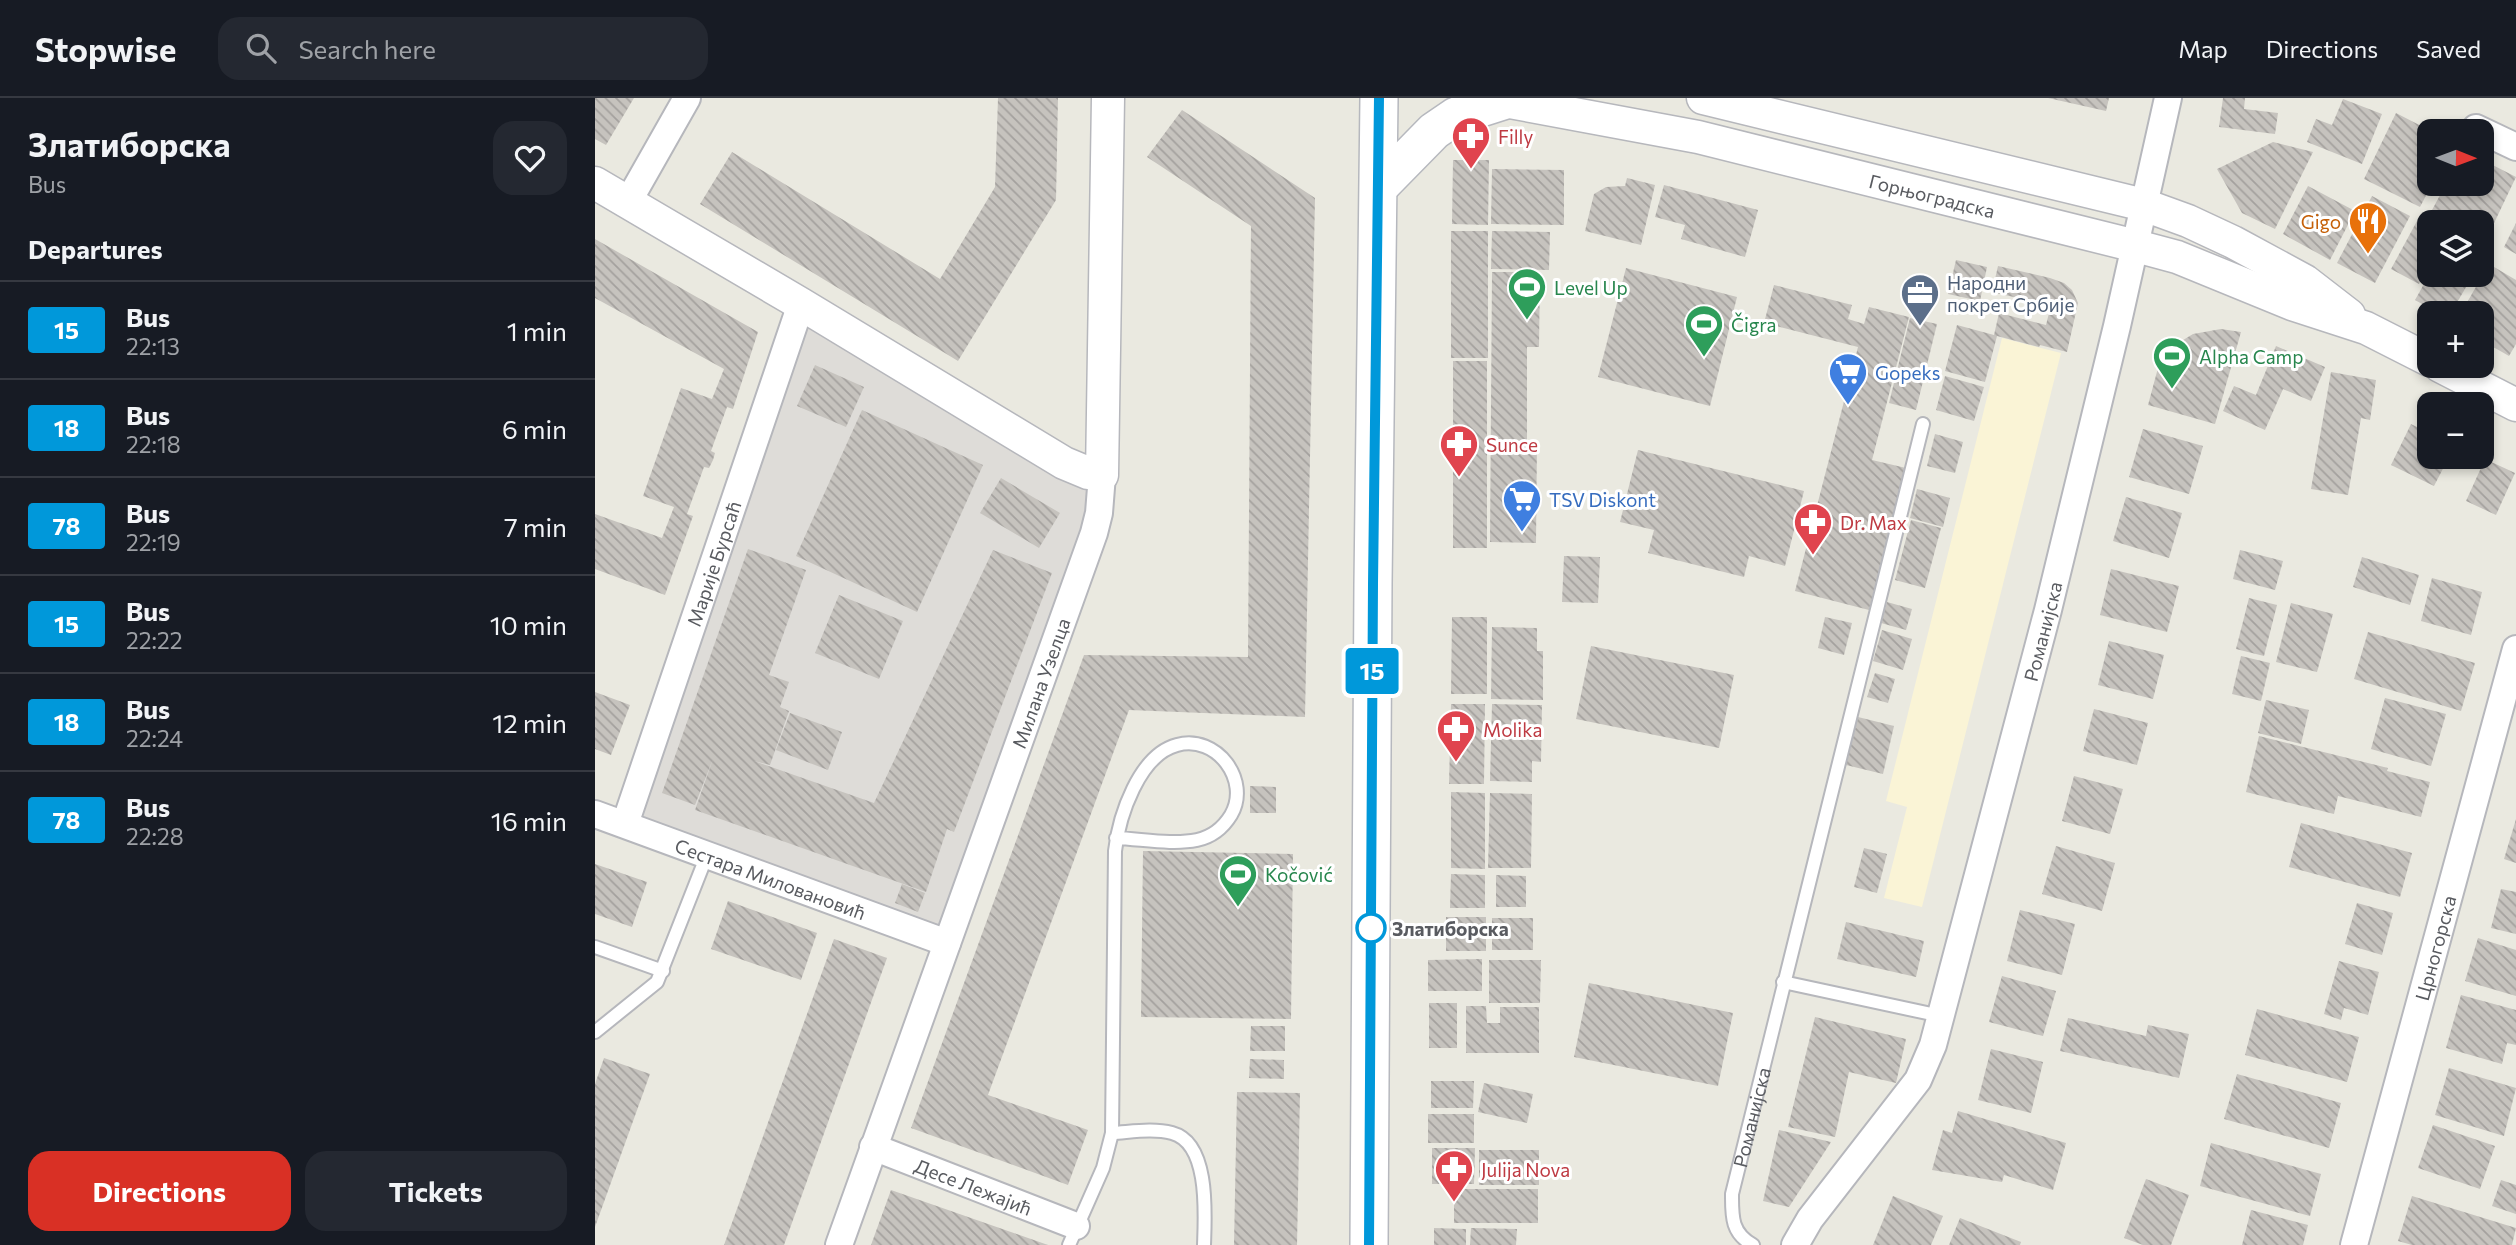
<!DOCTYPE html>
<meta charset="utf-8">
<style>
:root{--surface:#171b24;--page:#242831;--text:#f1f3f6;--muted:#9ea1a6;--line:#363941;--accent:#d93025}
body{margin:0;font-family:Commissioner,sans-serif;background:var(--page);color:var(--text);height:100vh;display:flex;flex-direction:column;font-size:26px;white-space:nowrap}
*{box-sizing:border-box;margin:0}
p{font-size:23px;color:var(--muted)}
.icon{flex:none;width:38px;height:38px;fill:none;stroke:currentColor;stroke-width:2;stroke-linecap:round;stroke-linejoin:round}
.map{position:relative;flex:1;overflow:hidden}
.drawer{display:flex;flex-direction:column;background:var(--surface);width:595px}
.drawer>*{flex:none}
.badge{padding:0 14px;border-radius:5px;font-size:24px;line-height:46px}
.needle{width:46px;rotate:91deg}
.buttons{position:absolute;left:1822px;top:21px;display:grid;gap:14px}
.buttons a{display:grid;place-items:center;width:77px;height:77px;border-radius:14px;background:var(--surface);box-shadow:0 4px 10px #0003;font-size:35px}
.map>.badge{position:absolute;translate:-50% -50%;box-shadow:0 0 0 4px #fff}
h2{padding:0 28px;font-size:26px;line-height:63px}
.round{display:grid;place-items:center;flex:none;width:74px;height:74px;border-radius:21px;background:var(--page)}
.overview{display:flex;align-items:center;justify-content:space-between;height:119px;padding:0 28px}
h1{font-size:33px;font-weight:700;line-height:52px}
.action{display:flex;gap:14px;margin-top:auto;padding:14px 28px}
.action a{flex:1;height:80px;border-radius:21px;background:var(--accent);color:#fff;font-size:28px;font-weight:700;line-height:80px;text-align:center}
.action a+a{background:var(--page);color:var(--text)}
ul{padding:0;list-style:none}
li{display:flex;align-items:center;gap:21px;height:98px;padding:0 28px;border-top:2px solid var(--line)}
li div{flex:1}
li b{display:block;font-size:26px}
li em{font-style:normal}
li .badge{min-width:77px;font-weight:700;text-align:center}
header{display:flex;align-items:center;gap:42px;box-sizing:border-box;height:98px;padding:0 35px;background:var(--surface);border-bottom:2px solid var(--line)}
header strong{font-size:33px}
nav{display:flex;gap:38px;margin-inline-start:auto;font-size:24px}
.search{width:490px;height:63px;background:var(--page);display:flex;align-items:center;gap:18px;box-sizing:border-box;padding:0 24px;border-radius:21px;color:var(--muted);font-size:26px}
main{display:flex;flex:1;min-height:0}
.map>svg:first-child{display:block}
.commercial{fill:#faf4d6}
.industrial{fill:#dedcd8}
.building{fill:url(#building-back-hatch)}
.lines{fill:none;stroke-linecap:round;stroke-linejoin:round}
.service-casing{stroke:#b6b7bc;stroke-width:16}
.minor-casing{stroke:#b6b7bc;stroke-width:30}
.tertiary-casing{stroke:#b6b7bc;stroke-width:35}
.secondary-casing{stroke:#b6b8be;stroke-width:40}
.service{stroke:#fff;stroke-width:12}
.minor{stroke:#fff;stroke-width:26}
.tertiary{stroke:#fff;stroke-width:32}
.secondary{stroke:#fff;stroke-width:37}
.line-casing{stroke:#fff;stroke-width:16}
.line{stroke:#0098da;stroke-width:10}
.stop-dot{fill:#fff;stroke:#0098da;stroke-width:3.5}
.labels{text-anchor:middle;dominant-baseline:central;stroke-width:6;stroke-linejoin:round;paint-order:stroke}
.health-label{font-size:19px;fill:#be3a42;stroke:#fff;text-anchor:start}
.street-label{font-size:19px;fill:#595b60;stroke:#fff}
.food-label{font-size:19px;fill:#c56008;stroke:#fff;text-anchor:end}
.service-label{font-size:19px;fill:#4e5e75;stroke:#fff;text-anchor:start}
.leisure-label{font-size:19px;fill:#27864d;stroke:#fff;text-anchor:start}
.shop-label{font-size:19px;fill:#366cbe;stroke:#fff;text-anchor:start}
.stop-label{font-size:19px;font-weight:bold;fill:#595b60;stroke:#fff;text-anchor:start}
</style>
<header>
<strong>Stopwise</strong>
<div class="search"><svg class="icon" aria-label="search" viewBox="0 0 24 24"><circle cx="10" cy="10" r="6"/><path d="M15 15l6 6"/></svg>Search here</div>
<nav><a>Map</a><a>Directions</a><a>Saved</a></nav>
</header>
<main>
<section class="drawer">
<div class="overview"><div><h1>Златиборска</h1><p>Bus</p></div><a class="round"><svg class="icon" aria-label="heart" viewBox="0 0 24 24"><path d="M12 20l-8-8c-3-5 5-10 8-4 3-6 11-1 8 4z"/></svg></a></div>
<h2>Departures</h2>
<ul>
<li><span class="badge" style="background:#0098da;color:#fff">15</span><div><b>Bus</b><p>22:13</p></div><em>1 min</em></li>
<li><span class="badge" style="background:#0098da;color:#fff">18</span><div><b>Bus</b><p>22:18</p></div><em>6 min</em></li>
<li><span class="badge" style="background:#0098da;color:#fff">78</span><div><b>Bus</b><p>22:19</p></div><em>7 min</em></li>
<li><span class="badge" style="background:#0098da;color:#fff">15</span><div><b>Bus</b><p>22:22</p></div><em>10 min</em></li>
<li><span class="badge" style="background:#0098da;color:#fff">18</span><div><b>Bus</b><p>22:24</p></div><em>12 min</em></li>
<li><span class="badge" style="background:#0098da;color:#fff">78</span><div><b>Bus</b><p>22:28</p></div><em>16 min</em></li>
</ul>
<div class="action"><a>Directions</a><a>Tickets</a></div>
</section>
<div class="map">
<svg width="1921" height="1147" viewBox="0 0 1921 1147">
<defs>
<pattern id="building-back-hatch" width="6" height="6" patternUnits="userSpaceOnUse" patternTransform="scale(1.75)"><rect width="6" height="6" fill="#c6c3be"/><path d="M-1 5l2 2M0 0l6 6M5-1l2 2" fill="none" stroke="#a4a19e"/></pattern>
</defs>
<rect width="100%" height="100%" fill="#eae9e0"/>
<polygon class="commercial" points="1407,240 1466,255 1327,809 1289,800 1312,709 1291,703"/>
<polygon class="industrial" points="206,206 507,377 352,845 30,726"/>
<g class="building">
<polygon points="0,0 39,0 11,47 0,41"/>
<polygon points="403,0 463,0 461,102 363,263 105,106 137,54 345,181 400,89"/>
<polygon points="1453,0 1514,0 1511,13"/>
<polygon points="1628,0 1650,0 1649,11 1683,15 1680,36 1624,29"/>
<polygon points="1748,1 1787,16 1767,66 1712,44 1721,21 1737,27"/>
<polygon points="587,12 720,100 710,619 534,612 393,997 493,1032 473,1087 316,1030 489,557 653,559 656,128 552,59"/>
<polygon points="1801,15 1834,32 1834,86 1837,86 1825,109 1769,81"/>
<polygon points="1678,44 1718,54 1680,131 1647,115 1622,71"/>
<polygon points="1886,61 1921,79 1892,140 1886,137 1886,124 1861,124 1837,112 1851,86 1886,86"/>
<polygon points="858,62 894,62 893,127 857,126"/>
<polygon points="897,71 969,72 969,127 896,126"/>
<polygon points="1032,80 1060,87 1046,147 990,133 999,96 1011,89 1030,88"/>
<polygon points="1069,87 1163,112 1150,159 1086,141 1090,127 1060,119"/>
<polygon points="1713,88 1760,113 1735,162 1688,136"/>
<polygon points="1777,98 1815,118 1780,185 1742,165"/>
<polygon points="1822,123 1834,129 1834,167 1824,186 1796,171"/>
<polygon points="1921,125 1921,156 1909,149"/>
<rect x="856" y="133" width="37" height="127"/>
<polygon points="897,133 955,134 954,172 896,171"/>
<polygon points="0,141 163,234 138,311 132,309 116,353 120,355 118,362 114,370 109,369 92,416 98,418 70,497 0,471 0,416 67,440 79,409 48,398 86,290 117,301 129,271 0,200"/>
<polygon points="1361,162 1392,169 1385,203 1353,196"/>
<polygon points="1894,166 1921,182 1921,246 1914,258 1886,242 1886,215 1866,215"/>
<polygon points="1403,168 1455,180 1469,185 1477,192 1483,205 1472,254 1445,247 1444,249 1402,238 1390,284 1350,273 1362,227 1399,237 1404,215 1451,227 1455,211 1449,206 1397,194"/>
<polygon points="1031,170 1142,199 1115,308 1003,279"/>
<polygon points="897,174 945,174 944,249 932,249 932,343 942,344 941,445 895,444"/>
<polygon points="1834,177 1878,177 1856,215 1843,215 1820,202"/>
<polygon points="1179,187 1257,207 1253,221 1269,226 1274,209 1314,219 1277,362 1311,370 1274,512 1200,493 1263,249 1169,225"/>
<polygon points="1315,220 1342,226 1321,312 1294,305"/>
<polygon points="1626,231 1646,234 1620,326 1553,307 1563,270 1580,247 1598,236"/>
<polygon points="1681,248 1730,269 1716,303 1688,291 1670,332 1628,313 1639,288 1661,297"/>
<rect x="858" y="263" width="34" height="187"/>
<polygon points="220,267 269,289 251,329 202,308"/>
<polygon points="1736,274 1781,282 1775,322 1766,320 1753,397 1716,391"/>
<polygon points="1350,278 1389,289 1379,323 1341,312"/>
<polygon points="267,312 388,367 322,514 201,458"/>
<polygon points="1816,326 1834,335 1834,359 1854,359 1839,388 1796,367"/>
<polygon points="1548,331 1608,348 1594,396 1534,379"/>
<polygon points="1340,336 1368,344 1360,375 1332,368"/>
<polygon points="1043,352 1209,393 1190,468 1154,458 1149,479 1053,455 1059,432 1025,424"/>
<polygon points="1890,361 1920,375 1901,417 1871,403"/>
<polygon points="406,380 465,415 444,450 385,415"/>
<polygon points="1322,391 1355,400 1348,429 1315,420"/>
<polygon points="1531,399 1587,415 1574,460 1518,443"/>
<polygon points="1316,422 1346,430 1330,490 1300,482"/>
<polygon points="153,451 211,472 174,577 194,584 185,609 194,613 175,667 159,663 279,705 398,452 457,475 359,734 352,731 331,794 100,712 118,661 100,707 67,695"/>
<polygon points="1645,452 1688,463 1680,492 1638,481"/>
<polygon points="969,458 1005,459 1003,505 967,504"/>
<polygon points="1767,459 1824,477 1815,507 1758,489"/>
<polygon points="1516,471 1584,488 1572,534 1505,517"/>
<polygon points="1837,480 1887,494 1876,537 1826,523"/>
<polygon points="244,497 308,523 284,581 220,555"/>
<polygon points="1654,500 1682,507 1669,558 1641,551"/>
<polygon points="1292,504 1317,511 1311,532 1286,525"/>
<polygon points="1696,505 1738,516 1722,574 1681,564"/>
<polygon points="857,519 892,519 892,596 856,596"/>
<polygon points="1230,519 1257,525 1249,557 1223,550"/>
<polygon points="897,529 942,530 942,553 948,553 948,602 896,601"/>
<polygon points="1287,532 1317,541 1308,572 1278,563"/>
<polygon points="1773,534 1880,565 1866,613 1759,581"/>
<polygon points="1514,543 1569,557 1558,601 1503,587"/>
<polygon points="996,548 1139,577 1124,650 981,621"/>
<polygon points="1646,558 1675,565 1666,603 1637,596"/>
<polygon points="1280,575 1300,581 1293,605 1272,599"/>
<polygon points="0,594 35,607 16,657 0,651"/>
<polygon points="1790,600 1851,616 1836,668 1776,651"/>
<polygon points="1671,602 1714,612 1706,646 1663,635"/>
<polygon points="856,606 890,606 889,686 854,686"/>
<polygon points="897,606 947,607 946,664 937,663 937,684 895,683"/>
<polygon points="1499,611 1553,625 1542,667 1488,653"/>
<polygon points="195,615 247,634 233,672 181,652"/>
<polygon points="1263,619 1299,628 1288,676 1251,667"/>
<polygon points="1664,638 1793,670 1792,673 1835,684 1826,719 1743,698 1739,716 1651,694"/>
<polygon points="1479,678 1528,691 1515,736 1467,723"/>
<polygon points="655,688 681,689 681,715 655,715"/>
<polygon points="856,694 890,695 890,771 856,770"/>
<polygon points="895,695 937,696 936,770 893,770"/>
<polygon points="1921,721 1921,765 1909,761"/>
<polygon points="1706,725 1817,755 1805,799 1694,769"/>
<polygon points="1461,748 1520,765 1507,813 1447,796"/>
<polygon points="1269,750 1292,756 1282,795 1259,789"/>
<polygon points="548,753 698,756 696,921 546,919"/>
<polygon points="0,766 52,784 37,829 0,816"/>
<polygon points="856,776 890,777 890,810 855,810"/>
<polygon points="901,777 931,778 931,809 901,809"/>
<polygon points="307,786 330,795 323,814 300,805"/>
<polygon points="1906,791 1921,794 1921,836 1896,830"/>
<polygon points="133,803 222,835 206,882 116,851"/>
<polygon points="1762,805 1798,815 1787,857 1750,846"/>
<polygon points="1425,812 1480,826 1467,877 1412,863"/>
<rect x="851" y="819" width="40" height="34"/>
<rect x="897" y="820" width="41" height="32"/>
<polygon points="1251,824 1329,843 1321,879 1242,861"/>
<polygon points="1883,840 1921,852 1921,898 1870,883"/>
<polygon points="239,841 292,860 189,1147 129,1147"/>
<polygon points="887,861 887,893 833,893 833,862"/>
<polygon points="894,862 946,862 945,905 894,905"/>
<polygon points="1744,863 1784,874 1773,917 1749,910 1746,922 1729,916"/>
<polygon points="1407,878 1461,893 1448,938 1394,924"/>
<polygon points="994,885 1138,915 1123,988 979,959"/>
<polygon points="1866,897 1921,912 1921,947 1912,945 1907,966 1851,950"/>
<rect x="834" y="905" width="28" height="45"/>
<polygon points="871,908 891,908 892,925 905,925 905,909 944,909 944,955 871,955"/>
<polygon points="1662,911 1764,939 1752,984 1650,957"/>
<polygon points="1220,919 1311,941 1301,985 1254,974 1240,1039 1193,1029"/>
<polygon points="1473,920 1551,938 1553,927 1594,936 1584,980 1465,953"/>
<polygon points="656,928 690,928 690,953 655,953"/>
<polygon points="1396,951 1448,964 1436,1015 1383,1002"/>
<polygon points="9,960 55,976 0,1129 0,986"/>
<polygon points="655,961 689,962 689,981 654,980"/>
<polygon points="1854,970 1921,990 1909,1038 1840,1017"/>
<polygon points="1642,976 1746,1005 1734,1050 1629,1021"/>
<polygon points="836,983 879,983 878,1010 836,1010"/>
<polygon points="889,985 938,996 932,1025 883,1014"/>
<polygon points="642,994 705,995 702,1147 639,1147"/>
<polygon points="1363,1013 1471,1045 1458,1092 1409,1077 1407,1084 1337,1072 1348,1032 1357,1035"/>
<rect x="833" y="1016" width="46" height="29"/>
<polygon points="1838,1027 1900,1048 1885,1091 1823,1070"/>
<polygon points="1184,1032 1236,1044 1194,1109 1168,1103"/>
<polygon points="1616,1045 1726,1076 1715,1118 1605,1088"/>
<polygon points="837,1050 880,1050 879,1086 837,1086"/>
<rect x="884" y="1052" width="60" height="35"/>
<polygon points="1551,1081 1594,1097 1576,1147 1548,1147 1529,1140"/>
<polygon points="1906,1082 1921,1087 1921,1116 1897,1108"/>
<rect x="859" y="1091" width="84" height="34"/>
<polygon points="296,1092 453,1147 276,1147"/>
<polygon points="1298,1098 1348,1118 1336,1147 1278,1147"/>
<polygon points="1817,1098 1921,1130 1917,1147 1817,1147 1803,1143"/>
<polygon points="1656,1112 1713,1127 1708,1147 1647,1147"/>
<polygon points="1365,1120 1426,1144 1425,1147 1354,1147"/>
<polygon points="839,1130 871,1131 871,1147 839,1147"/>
<polygon points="876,1130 922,1131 921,1147 875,1147"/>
</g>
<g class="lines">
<g class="service-casing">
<g id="service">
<polyline points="0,849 68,873"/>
<polyline points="1188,884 1346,918"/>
<polyline points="0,934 62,884 112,757"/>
<path d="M 517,1035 C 536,1034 558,1030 577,1035 C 615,1045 610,1117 609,1147"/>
<path d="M 474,1147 L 508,1070 L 517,1035 L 520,753 C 524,718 544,657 582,647 C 622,636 656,683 636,717 C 628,730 616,739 602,742 C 577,747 547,741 521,740"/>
<path id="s1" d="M 1158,1147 C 1136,1135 1137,1118 1137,1096 L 1328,326"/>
</g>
</g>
<g class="minor-casing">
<g id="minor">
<polyline points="1881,30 1921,49"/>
<polyline points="33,104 92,0"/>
<path id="s2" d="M 0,716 L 352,845"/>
<path id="s3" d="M 30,726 L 206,206"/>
<path id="s4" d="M 278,1049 L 481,1128"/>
<path id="s5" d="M 244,1147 L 499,435 L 504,415 L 507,377"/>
<path id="s6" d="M 1200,1147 L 1215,1121 L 1323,982 L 1338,947 L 1453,512 L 1522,228 L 1573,0"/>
<path id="s7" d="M 1759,1147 L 1921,551"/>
</g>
</g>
<g class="tertiary-casing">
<g id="tertiary">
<path id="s8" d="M 893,0 L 1103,39 L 1541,148 L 1582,159 L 1697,206 L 1771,230 L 1834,262"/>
<polyline points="1108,0 1549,107 1593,123 1638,144 1710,183 1754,217"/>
<polyline points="0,85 206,206 469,365 493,375 507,377 513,0"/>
<polyline points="1845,268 1921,307"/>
</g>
</g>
<g class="secondary-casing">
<g id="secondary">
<polyline points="785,88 839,33 861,18 908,3"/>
<polyline points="774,1147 778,486 784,0"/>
</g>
</g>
<use href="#service" class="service"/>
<use href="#minor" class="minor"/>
<use href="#tertiary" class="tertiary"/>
<use href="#secondary" class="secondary"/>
</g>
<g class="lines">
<g class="line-casing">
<polyline id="line" points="774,1147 778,486 784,0"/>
</g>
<use href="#line" class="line"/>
</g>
<defs>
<g id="pharmacy-pin" transform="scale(2.0125)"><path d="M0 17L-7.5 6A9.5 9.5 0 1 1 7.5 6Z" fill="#e0444e" stroke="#fff"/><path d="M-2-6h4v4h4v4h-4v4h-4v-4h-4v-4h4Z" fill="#fff"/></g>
<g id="restaurant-pin" transform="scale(2.0125)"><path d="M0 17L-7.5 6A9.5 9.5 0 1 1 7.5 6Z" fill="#e8710a" stroke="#fff"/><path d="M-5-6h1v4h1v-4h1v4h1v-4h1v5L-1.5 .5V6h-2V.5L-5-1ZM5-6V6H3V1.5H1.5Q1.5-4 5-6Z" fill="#fff"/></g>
<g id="stadium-pin" transform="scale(2.0125)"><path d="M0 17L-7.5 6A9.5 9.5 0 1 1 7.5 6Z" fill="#2e9e5b" stroke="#fff"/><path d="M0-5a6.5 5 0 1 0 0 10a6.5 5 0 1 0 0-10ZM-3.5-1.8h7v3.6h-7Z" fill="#fff"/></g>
<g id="office-pin" transform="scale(2.0125)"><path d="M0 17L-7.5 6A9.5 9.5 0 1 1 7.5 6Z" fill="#5c6f8a" stroke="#fff"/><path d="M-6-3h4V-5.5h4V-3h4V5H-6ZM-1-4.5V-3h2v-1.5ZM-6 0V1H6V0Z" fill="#fff"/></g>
<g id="supermarket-pin" transform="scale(2.0125)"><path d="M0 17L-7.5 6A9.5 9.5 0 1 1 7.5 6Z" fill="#3f7fe0" stroke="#fff"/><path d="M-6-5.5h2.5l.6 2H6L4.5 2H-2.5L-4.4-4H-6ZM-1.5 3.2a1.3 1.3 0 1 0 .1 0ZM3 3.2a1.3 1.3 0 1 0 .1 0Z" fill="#fff"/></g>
</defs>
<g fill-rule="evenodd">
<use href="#pharmacy-pin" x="876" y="38"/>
<use href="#restaurant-pin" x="1773" y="123"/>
<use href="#stadium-pin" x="932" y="189"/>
<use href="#office-pin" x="1325" y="195"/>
<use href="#stadium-pin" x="1109" y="226"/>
<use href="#stadium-pin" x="1577" y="258"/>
<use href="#supermarket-pin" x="1253" y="274"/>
<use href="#pharmacy-pin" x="864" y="346"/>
<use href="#supermarket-pin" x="927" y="401"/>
<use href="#pharmacy-pin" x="1218" y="424"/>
<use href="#pharmacy-pin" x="861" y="631"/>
<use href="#stadium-pin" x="643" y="776"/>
<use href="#pharmacy-pin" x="859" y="1071"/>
</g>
<circle class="stop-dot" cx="776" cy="830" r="14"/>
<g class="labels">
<g class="health-label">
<text x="903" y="38">Filly</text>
<text x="891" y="346">Sunce</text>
<text x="1245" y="424">Dr. Max</text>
<text x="888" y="631">Molika</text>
<text x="886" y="1071">Julija Nova</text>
</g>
<g class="street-label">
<text stroke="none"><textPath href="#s8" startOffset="455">Горњоградска</textPath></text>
<text stroke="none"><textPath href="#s3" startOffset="275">Марије Бурсаћ</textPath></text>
<text stroke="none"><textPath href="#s6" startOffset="672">Романијска</textPath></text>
<text stroke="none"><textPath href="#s5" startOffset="597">Милана Узелца</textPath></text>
<text stroke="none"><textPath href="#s2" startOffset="187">Сестара Миловановић</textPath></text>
<text stroke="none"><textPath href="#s7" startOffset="308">Црногорска</textPath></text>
<text stroke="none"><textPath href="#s1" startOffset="138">Романијска</textPath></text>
<text stroke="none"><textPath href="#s4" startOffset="108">Десе Лежајић</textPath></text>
</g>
<g class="food-label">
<text x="1746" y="123">Gigo</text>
</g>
<g class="service-label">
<text x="1352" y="184">Народни<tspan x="1352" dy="22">покрет Србије</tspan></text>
</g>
<g class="leisure-label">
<text x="959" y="189">Level Up</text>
<text x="1136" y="226">Čigra</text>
<text x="1604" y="258">Alpha Camp</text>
<text x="670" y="776">Kočović</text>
</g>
<g class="shop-label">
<text x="1280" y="274">Gopeks</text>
<text x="954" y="401">TSV Diskont</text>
</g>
<g class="stop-label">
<text x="797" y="830">Златиборска</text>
</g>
</g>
</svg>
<div class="buttons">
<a><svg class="needle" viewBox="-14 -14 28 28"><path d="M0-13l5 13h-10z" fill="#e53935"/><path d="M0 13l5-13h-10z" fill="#9ea1a6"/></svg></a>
<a><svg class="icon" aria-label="layers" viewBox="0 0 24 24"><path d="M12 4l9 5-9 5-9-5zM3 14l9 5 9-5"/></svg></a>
<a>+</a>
<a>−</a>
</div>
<b class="badge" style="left:777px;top:573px;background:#0098da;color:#fff">15</b>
</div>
</main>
